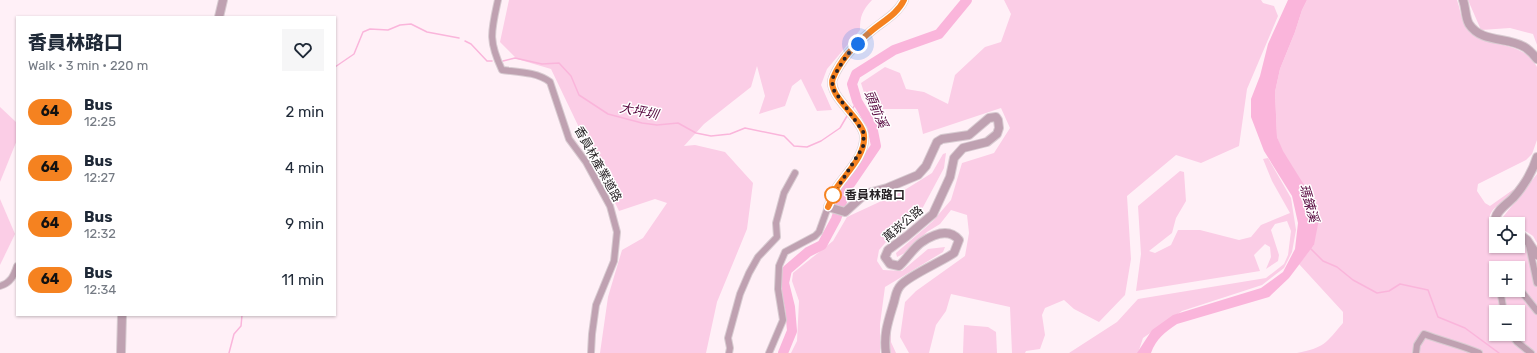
<!DOCTYPE html>
<meta charset="utf-8">
<style>
:root{--surface:#fff;--page:#f6f6f7;--text:#1f2937;--muted:#747a83}
body{margin:0;font-family:Rubik,"Noto Sans TC",sans-serif;background:var(--page);color:var(--text);height:100vh;display:flex;flex-direction:column;font-size:15px;white-space:nowrap}
*{box-sizing:border-box;margin:0}
p{font-size:13px;color:var(--muted)}
.icon{flex:none;width:22px;height:22px;fill:none;stroke:currentColor;stroke-width:2;stroke-linecap:round;stroke-linejoin:round}
.map{position:relative;flex:1;overflow:hidden}
.details{position:absolute;left:16px;top:16px;width:320px;height:300px;display:flex;flex-direction:column;background:var(--surface);border-radius:0px;box-shadow:0 1px 3px #0004}
.details>*{flex:none}
.badge{padding:0 8px;border-radius:13px;font-size:14px;line-height:26px}
.fabs{position:absolute;left:1489px;top:217px;display:grid;gap:8px}
.fabs a{display:grid;place-items:center;width:36px;height:36px;border-radius:0px;background:var(--surface);box-shadow:0 1px 3px #0004;font-size:20px}
.you{position:absolute;width:20px;height:20px;margin:-10px;border:3px solid #fff;border-radius:50%;background:#1a73e8;box-shadow:0 0 0 6px #1a73e833}
.map>.badge{position:absolute;translate:-50% -50%;box-shadow:0 0 0 2px #fff}
.round{display:grid;place-items:center;flex:none;width:42px;height:42px;border-radius:0px;background:var(--page)}
.head{display:flex;align-items:center;justify-content:space-between;height:68px;padding:0 12px}
h1{font-size:19px;font-weight:800;line-height:30px}
ul{padding:0;list-style:none}
li{display:flex;align-items:center;gap:12px;height:56px;padding:0 12px}
li div{flex:1}
li b{display:block;font-size:15px}
li em{font-style:normal}
li .badge{min-width:44px;font-weight:700;text-align:center}
.map>svg:first-child{display:block}
.green{fill:#fbcde6;fill-rule:evenodd}
.water{fill:#fab5db}
.lines{fill:none;stroke-linecap:round;stroke-linejoin:round}
.stream{stroke:#fab5db;stroke-width:1.5}
.river{stroke:#fab5db;stroke-width:10}
.minor-casing{stroke:#d8cbd1;stroke-width:8}
.tertiary-casing{stroke:#d8cbd1;stroke-width:10}
.minor{stroke:#bfa1b1;stroke-width:6}
.tertiary{stroke:#bfa1b1;stroke-width:8}
.line-casing{stroke:#fff;stroke-width:9}
.line{stroke:#f58220;stroke-width:6}
.walk{stroke:#262124;stroke-width:4;stroke-dasharray:0 7.2}
.stop-dot{fill:#fff;stroke:#f58220;stroke-width:2}
.labels{text-anchor:middle;dominant-baseline:central;stroke-width:3;stroke-linejoin:round;paint-order:stroke}
.street-label{font-size:12px;fill:#262124;stroke:#fff}
.stop-label{font-size:12px;font-weight:bold;fill:#262124;stroke:#fff;text-anchor:start}
.water-label{font-size:13px;font-style:italic;fill:#54043c;stroke:#fff}
</style>
<div class="map">
<svg width="1537" height="353" viewBox="0 0 1537 353">
<rect width="100%" height="100%" fill="#fff0f7"/>
<g class="green">
<path d="M 509,0 L 872,0 C 862,11 860,16 860,30 L 827,69 L 821,85 L 832,110 L 817,111 L 801,79 L 792,86 L 785,106 L 759,114 L 765,96 L 757,66 L 751,87 L 704,124 L 684,146 L 695,145 L 725,152 L 753,183 L 747,229 L 717,302 L 706,353 L 600,353 L 608,297 L 622,250 L 643,238 L 667,203 L 655,199 L 619,211 L 551,69 L 517,59 L 500,42 Z"/>
<polygon points="1004,0 1261,0 1263,3 1274,6 1278,16 1247,89 1239,146 1201,163 1176,155 1127,196 1131,259 1125,295 1099,322 1074,309 1064,300 1045,308 1042,315 1045,335 1040,349 1026,351 1025,353 1012,353 1010,307 951,294 946,311 936,325 929,353 909,353 900,337 905,302 916,291 965,256 969,233 967,215 951,210 940,224 927,232 905,253 897,257 896,253 932,222 951,200 962,163 994,153 1010,128 1001,108 923,134 918,109 883,109 866,99 861,83 885,67 900,73 906,89 924,92 948,104 955,75 985,47 1001,42 1011,14"/>
<path d="M 1307,0 L 1457,0 C 1460,8 1461,20 1466,26 C 1485,50 1524,39 1537,67 L 1537,140 L 1532,154 L 1526,160 L 1478,184 L 1477,191 L 1485,203 L 1490,206 L 1514,189 C 1507,205 1481,207 1492,229 L 1496,230 L 1496,246 L 1518,246 L 1518,238 C 1528,245 1533,254 1537,266 L 1537,353 L 1297,353 C 1324,348 1326,343 1343,323 L 1343,312 L 1299,264 L 1314,245 L 1277,137 L 1275,92 L 1280,69 L 1295,32 L 1302,10 ZM 1496,268 L 1518,268 L 1518,290 L 1496,290 ZM 1496,312 L 1518,312 L 1518,334 L 1496,334 Z"/>
<polygon points="1468,0 1537,0 1537,45 1533,34 1510,28 1481,30"/>
<polygon points="0,107 17,123 17,140 0,182"/>
<polygon points="946,153 944,168 922,209 886,242 879,250 877,261 883,270 902,271 928,249 945,247 943,252 885,287 880,324 880,353 791,353 797,341 799,301 792,281 793,273 833,241 847,217 903,191 932,173 943,154"/>
<polygon points="1268,158 1291,198 1296,230 1292,252 1284,268 1262,285 1182,311 1143,338 1138,353 1069,353 1117,322 1138,299 1266,278 1284,264 1288,255 1291,231 1287,221 1275,224 1271,230 1279,255 1278,261 1266,269 1271,257 1270,247 1265,244 1254,255 1260,271 1136,291 1141,254 1138,206 1180,171 1184,172 1186,201 1176,218 1172,233 1149,251 1155,253 1171,245 1178,230 1200,230 1239,240 1251,237 1261,225 1290,213 1272,181 1263,159"/>
<polygon points="1537,174 1537,243 1533,236 1518,226 1518,224 1514,224 1503,217"/>
<polygon points="0,199 15,234 0,265"/>
<polygon points="964,325 988,327 996,332 997,353 963,353"/>
<polygon points="890,330 891,330 891,342 896,353 890,353 888,337"/>
</g>
<path class="water" d="M 1288,0 L 1307,0 L 1302,10 L 1295,32 L 1280,69 L 1275,92 L 1277,137 L 1283,151 L 1314,201 L 1319,219 L 1314,245 L 1289,278 L 1269,297 L 1177,324 C 1165,332 1156,339 1151,353 L 1137,353 L 1152,330 L 1173,315 L 1261,288 L 1283,272 L 1295,249 L 1298,223 L 1292,196 L 1264,151 L 1251,117 L 1251,99 L 1260,76 L 1268,44 Z"/>
<g class="lines">
<g class="stream">
<polyline points="465,41 471,44 487,61 492,61"/>
<polyline points="503,61 515,58 542,64 559,63 571,76 579,95 608,114 642,123 657,125 678,123 696,133 711,136 730,134 745,128 784,136 794,146 807,147 821,141 840,128 847,116"/>
<polyline points="335,67 354,54 363,32 370,29 388,30 400,25 411,24 427,32 459,38"/>
<polyline points="853,108 857,101"/>
<polyline points="1310,248 1323,261 1337,267 1353,280 1377,293 1389,291 1400,284 1428,290 1438,317 1465,328 1499,353"/>
<polyline points="229,353 234,334 241,326 242,315"/>
</g>
<polyline class="river" points="783,353 792,331 790,307 784,283 787,270 808,252 822,245 836,219 846,190 876,146 872,126 857,101 852,84 856,74 894,50 939,34 967,0"/>
<g class="minor-casing">
<g id="minor">
<path d="M 498,0 C 491,32 488,40 502,70 C 518,72 537,72 550,82 L 569,139 L 586,162 L 610,206 L 617,232 L 614,261 L 596,305 L 592,334 L 591,353"/>
<polyline points="1529,245 1537,283"/>
<path d="M 0,286 C 11,283 14,275 17,266"/>
<polyline points="1518,287 1537,311"/>
<polyline points="1500,290 1504,312"/>
<polyline points="1511,334 1517,342 1531,353"/>
<polyline points="729,353 730,348 728,338 740,294 749,273 758,257 777,237 776,223 784,193 795,173"/>
<polyline points="769,353 783,320 778,289 779,266 785,252 815,236 819,232 828,207"/>
<path d="M 1416,353 L 1417,345 L 1424,334 C 1442,341 1461,345 1479,353"/>
</g>
</g>
<g class="tertiary-casing">
<g id="tertiary">
<path d="M 1463,0 C 1466,8 1465,17 1469,24 C 1482,44 1509,36 1526,48 C 1530,51 1534,55 1537,59"/>
<polyline points="219,17 223,0"/>
<path d="M 1498,224 L 1495,219 C 1497,210 1506,205 1513,198 C 1524,186 1532,173 1537,157"/>
<polyline points="1518,233 1527,240 1537,255"/>
<polyline points="121,353 122,315"/>
<path d="M 886,353 C 883,334 889,319 894,302 C 896,295 896,290 901,285 C 910,275 941,262 954,253 L 959,240 C 949,228 934,234 922,242 C 913,248 907,259 899,266 L 890,264 L 885,257 L 888,250 L 907,236 L 933,214 L 950,177 L 954,158 L 963,148 L 987,142 L 997,134 L 999,128 L 998,120 L 996,117 L 989,118 L 969,135 L 942,139 L 937,142 L 926,166 L 918,175 L 887,188 L 865,194 L 845,212 L 828,207 C 831,202 832,195 835,190 C 845,174 866,156 864,135 C 862,118 826,95 833,78 C 840,61 855,44 869,33 C 881,22 897,15 904,0"/>
</g>
</g>
<use href="#minor" class="minor"/>
<use href="#tertiary" class="tertiary"/>
</g>
<g class="lines">
<g class="line-casing">
<path id="line" d="M 828,207 C 831,202 832,195 835,190 C 845,174 866,156 864,135 C 862,118 826,95 833,78 C 840,61 855,44 869,33 C 881,22 897,15 904,0"/>
</g>
<use href="#line" class="line"/>
<polyline class="walk" points="833,195 863,147 864,133 833,89 832,79 847,55 858,44"/>
</g>
<circle class="stop-dot" cx="833" cy="195" r="8"/>
<g class="labels">
<g class="street-label">
<text transform="translate(598 164) rotate(61)">香員林產業道路</text>
<text transform="translate(903 224) rotate(-40)">萬崁公路</text>
</g>
<g class="stop-label">
<text x="845" y="195">香員林路口</text>
</g>
<g class="water-label">
<text transform="translate(876 109) rotate(67)">頭前溪</text>
<text transform="translate(639 111) rotate(11)">大坪圳</text>
<text transform="translate(1309 203) rotate(74)">瑪鋉溪</text>
</g>
</g>
</svg>
<div class="fabs">
<a><svg class="icon" aria-label="locate" viewBox="0 0 24 24"><circle cx="12" cy="12" r="6"/><path d="M12 2v4M12 18v4M2 12h4M18 12h4"/></svg></a>
<a>+</a>
<a>−</a>
</div>
<div class="you" style="left:858px;top:44px"></div>
<section class="details">
<div class="head"><div><h1>香員林路口</h1><p>Walk · 3 min · 220 m</p></div><a class="round"><svg class="icon" aria-label="heart" viewBox="0 0 24 24"><path d="M12 20l-8-8c-3-5 5-10 8-4 3-6 11-1 8 4z"/></svg></a></div>
<ul>
<li><span class="badge" style="background:#f58220;color:#111">64</span><div><b>Bus</b><p>12:25</p></div><em>2 min</em></li>
<li><span class="badge" style="background:#f58220;color:#111">64</span><div><b>Bus</b><p>12:27</p></div><em>4 min</em></li>
<li><span class="badge" style="background:#f58220;color:#111">64</span><div><b>Bus</b><p>12:32</p></div><em>9 min</em></li>
<li><span class="badge" style="background:#f58220;color:#111">64</span><div><b>Bus</b><p>12:34</p></div><em>11 min</em></li>
</ul>
</section>
</div>
